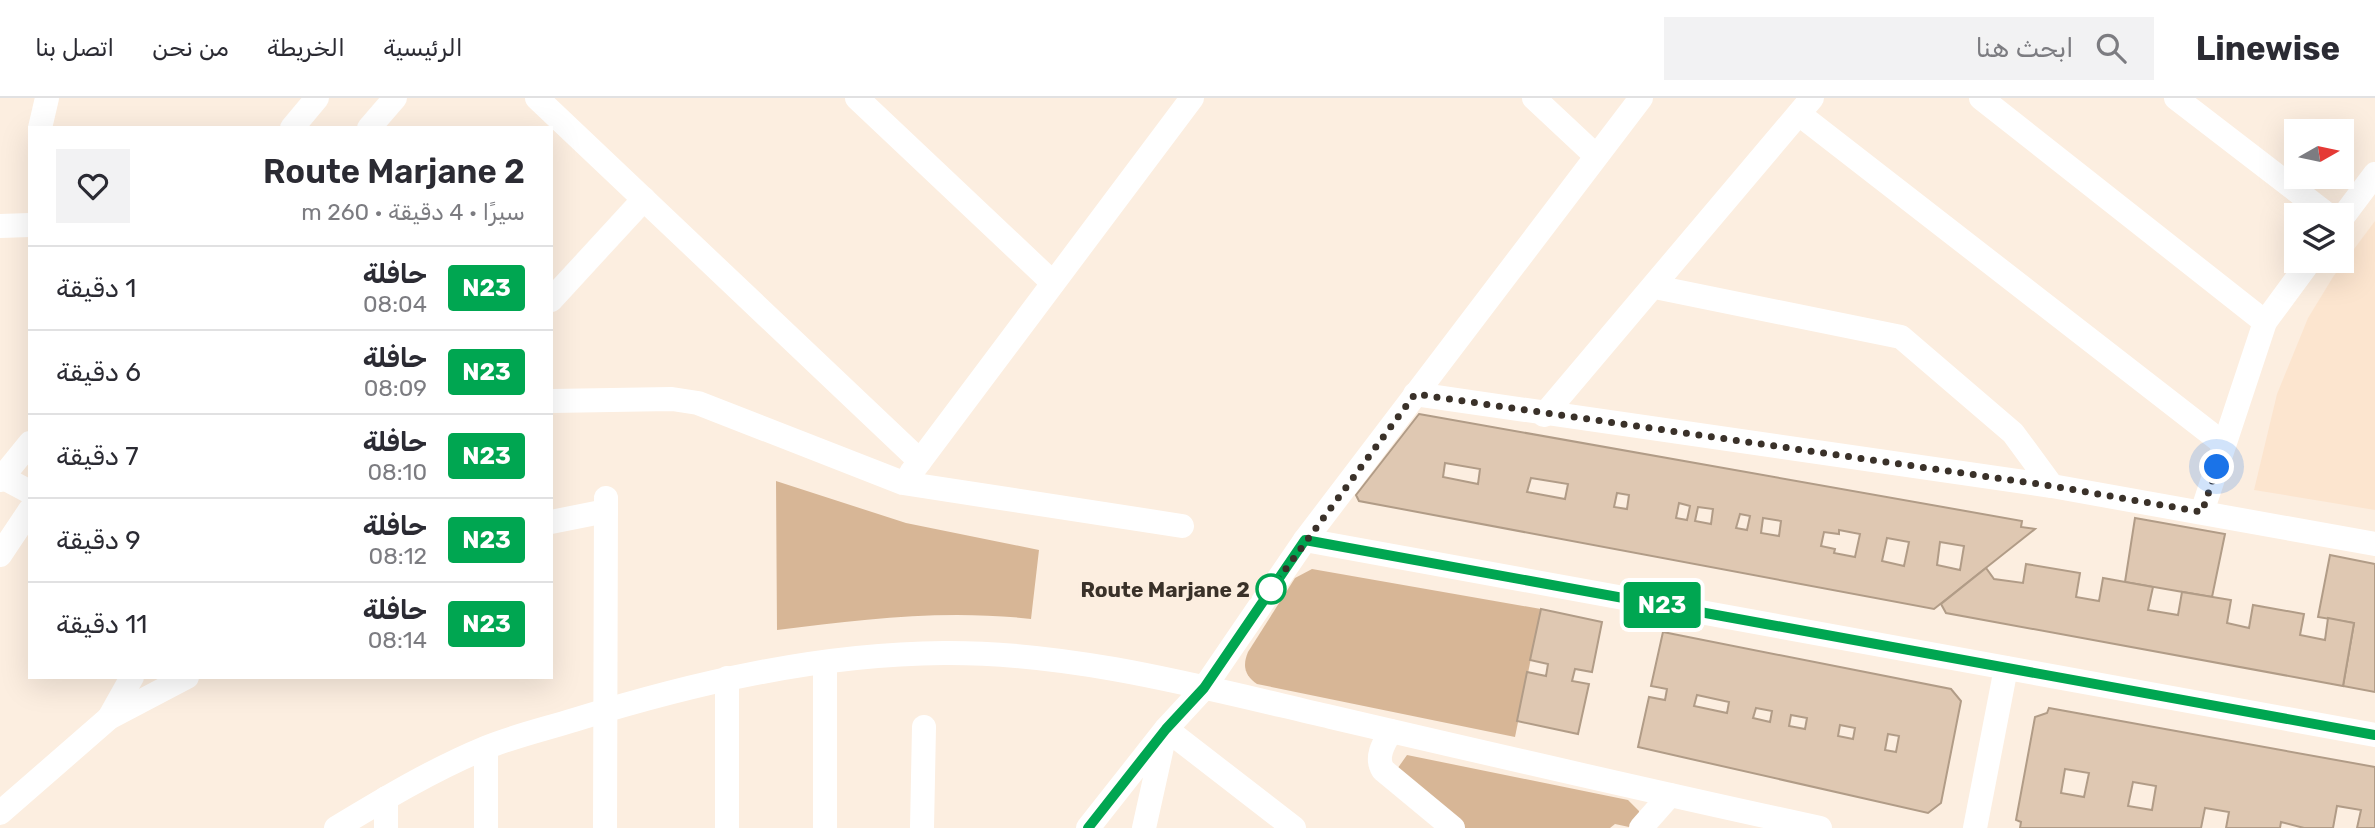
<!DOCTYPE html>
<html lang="ar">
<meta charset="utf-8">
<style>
:root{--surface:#fff;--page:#f2f2f3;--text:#2b2b33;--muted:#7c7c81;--line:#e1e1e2}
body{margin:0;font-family:Rubik,"Noto Sans Arabic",sans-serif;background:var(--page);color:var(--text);direction:rtl;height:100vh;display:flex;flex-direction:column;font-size:26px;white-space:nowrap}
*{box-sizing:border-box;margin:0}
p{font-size:23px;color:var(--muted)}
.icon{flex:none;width:38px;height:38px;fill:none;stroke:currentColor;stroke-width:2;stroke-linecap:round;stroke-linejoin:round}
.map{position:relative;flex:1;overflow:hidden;direction:ltr}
.side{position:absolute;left:28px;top:28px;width:525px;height:553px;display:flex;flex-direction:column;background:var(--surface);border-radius:0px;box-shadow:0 7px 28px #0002;direction:rtl}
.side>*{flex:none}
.badge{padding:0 14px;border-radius:5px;font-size:24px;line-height:46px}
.needle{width:46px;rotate:81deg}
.controls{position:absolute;left:2284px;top:21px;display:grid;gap:14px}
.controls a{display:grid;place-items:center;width:70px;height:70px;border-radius:0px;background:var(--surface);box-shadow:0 7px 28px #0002;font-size:35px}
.you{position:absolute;width:35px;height:35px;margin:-18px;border:5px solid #fff;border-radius:50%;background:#1a73e8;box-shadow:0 0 0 10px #1a73e833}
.map>.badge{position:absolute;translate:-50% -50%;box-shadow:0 0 0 4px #fff}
.round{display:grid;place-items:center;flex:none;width:74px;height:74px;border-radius:0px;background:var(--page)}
.summary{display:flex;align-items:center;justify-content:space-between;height:119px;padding:0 28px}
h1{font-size:33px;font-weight:600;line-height:52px}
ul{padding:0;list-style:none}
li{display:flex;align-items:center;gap:21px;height:84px;padding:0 28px;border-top:2px solid var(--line)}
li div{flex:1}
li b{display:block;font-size:26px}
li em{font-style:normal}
li .badge{min-width:77px;font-weight:700;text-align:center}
header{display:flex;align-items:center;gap:42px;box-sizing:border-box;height:98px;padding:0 35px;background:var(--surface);border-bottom:2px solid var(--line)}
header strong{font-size:33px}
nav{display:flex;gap:38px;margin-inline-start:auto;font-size:24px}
.search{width:490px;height:63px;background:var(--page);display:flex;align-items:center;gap:18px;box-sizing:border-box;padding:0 24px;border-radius:0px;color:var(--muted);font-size:26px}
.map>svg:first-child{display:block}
.built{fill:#fce5cf}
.green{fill:#d7b696}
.building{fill:#dfc8b2;stroke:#b19c87;stroke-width:2;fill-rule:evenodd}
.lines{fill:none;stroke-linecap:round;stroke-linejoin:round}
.street{stroke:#fff;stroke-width:24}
.line-casing{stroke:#fff;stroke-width:16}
.line{stroke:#00a651;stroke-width:10}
.walk{stroke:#3a3129;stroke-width:7;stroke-dasharray:0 12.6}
.stop-dot{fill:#fff;stroke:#00a651;stroke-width:3.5}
.labels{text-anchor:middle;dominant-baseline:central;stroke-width:6;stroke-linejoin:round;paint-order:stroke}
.stop-label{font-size:21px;font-weight:bold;fill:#3a3129;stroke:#fceee0;text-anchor:end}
</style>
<header>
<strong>Linewise</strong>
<div class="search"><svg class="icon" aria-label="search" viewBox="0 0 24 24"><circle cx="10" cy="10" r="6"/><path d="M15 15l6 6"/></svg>ابحث هنا</div>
<nav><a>الرئيسية</a><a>الخريطة</a><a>من نحن</a><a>اتصل بنا</a></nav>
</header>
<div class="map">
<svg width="2375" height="730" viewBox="0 0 2375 730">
<rect width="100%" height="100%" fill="#fceee0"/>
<polygon class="built" points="2375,123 2375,412 2254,392 2277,296 2308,220 2333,179"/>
<g class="green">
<path d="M 776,383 L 906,425 L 1039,452 L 1031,521 C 946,511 862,521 777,532 Z"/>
<path d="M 1312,471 L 1541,511 L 1515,639 L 1257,586 C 1245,578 1242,568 1248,554 L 1295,480 Z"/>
<polygon points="1407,657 1628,702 1639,713 1639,720 1629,729 1615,726 1610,730 1464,730 1395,674"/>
</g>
<g class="building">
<path d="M 1419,316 L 2022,423 L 2021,429 L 2035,431 L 1934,511 L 1359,403 L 1356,397 ZM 1445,365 L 1480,371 L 1478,386 L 1443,379 ZM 1531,380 L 1568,386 L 1565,401 L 1527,394 ZM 1617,395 L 1629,397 L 1627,411 L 1614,409 ZM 1679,405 L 1690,408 L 1687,422 L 1676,420 ZM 1698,409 L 1713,411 L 1711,426 L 1695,423 ZM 1740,416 L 1750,418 L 1747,432 L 1736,430 ZM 1763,420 L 1781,423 L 1779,438 L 1761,435 ZM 1839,432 L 1860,436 L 1855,459 L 1834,455 L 1835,451 L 1821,448 L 1824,434 L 1839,436 ZM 1887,440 L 1909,444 L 1904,468 L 1882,463 ZM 1940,444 L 1964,448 L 1960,472 L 1937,467 Z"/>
<polygon points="2135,420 2225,436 2212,499 2125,484"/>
<polygon points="2330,457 2375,466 2375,594 2343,588 2354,525 2318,519"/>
<polygon points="2026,466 2080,475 2076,499 2099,503 2103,480 2153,489 2148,512 2178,517 2182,494 2231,502 2227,525 2249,530 2253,507 2304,516 2300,537 2325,542 2328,520 2354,525 2343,588 1946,515 1941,506 1986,470 1994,481 2023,485"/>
<polygon points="1541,511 1602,524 1592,574 1575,571 1572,583 1589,586 1578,636 1517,623 1527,574 1546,578 1548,566 1530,562"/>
<path d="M 1663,534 L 1951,591 L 1961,603 L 1941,705 L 1928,715 L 1638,649 L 1649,599 L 1665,602 L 1667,591 L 1651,588 ZM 1697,597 L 1729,604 L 1727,615 L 1694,608 ZM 1756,610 L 1772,613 L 1770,624 L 1753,620 ZM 1791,617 L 1807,620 L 1805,631 L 1789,628 ZM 1840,627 L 1855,630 L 1853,641 L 1838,638 ZM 1888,636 L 1899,638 L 1896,654 L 1885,652 Z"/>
<path d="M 2049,610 L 2375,669 L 2375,730 L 2357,730 L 2361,712 L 2337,708 L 2333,730 L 2304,730 L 2281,724 L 2280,730 L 2226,730 L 2229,714 L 2205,710 L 2201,730 L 2020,730 L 2021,724 L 2016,722 L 2035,619 L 2047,615 ZM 2065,671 L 2089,675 L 2084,699 L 2061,695 ZM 2133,684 L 2156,688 L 2152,712 L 2128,708 Z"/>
</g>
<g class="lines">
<g class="street">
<polyline points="537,0 920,363"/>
<polyline points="857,0 1053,185"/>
<polyline points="1534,0 1596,58"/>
<polyline points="1981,0 2265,224"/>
<polyline points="2176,0 2328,117"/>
<polyline points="1799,16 2224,346"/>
<polyline points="40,30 47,0"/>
<polyline points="292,30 317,0"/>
<polyline points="369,30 395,0"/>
<polyline points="2342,120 2375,76"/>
<polyline points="0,128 30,127"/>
<polyline points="1655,189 1901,239 2013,335 2052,388"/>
<polyline points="551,202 644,101"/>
<polyline points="1415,296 2052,388 2375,446"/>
<polyline points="551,303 672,301 698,305 903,385 1182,428"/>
<polyline points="1544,317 1812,0"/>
<polyline points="911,375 1192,0"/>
<polyline points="0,378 30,394"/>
<polyline points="0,382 30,345"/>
<polyline points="2202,414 2265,224 2310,163"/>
<polyline points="551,424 606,413"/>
<polyline points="1305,442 2375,637"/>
<polyline points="0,457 30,412"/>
<polyline points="109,620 132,579"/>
<path d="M 1391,633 C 1384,645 1375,659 1383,672 L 1453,730"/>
<polyline points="486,650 486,730"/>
<polyline points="386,700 386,730"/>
<polyline points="0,715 109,620 187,579"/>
<path d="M 336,730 C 384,701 434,671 485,650 C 514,638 545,631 574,622 C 693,585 818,556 944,555 C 1074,554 1206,590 1331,619 C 1494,657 1657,695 1820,730"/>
<polyline points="605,730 606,400"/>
<polyline points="727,730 727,580"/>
<polyline points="825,730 825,564"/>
<polyline points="922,730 924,629"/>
<polyline points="1088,730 1166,631 1204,590 1305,442 1641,0"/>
<polyline points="1144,730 1166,631 1294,730"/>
<polyline points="1641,730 1670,697"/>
<polyline points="1975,730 2006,570"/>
</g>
</g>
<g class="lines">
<g class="line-casing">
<polyline id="line" points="1088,730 1166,631 1204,590 1305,442 2375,637"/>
</g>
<use href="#line" class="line"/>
<polyline class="walk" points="1271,491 1415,296 2052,388 2202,414 2217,369"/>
</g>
<circle class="stop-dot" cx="1271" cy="491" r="14"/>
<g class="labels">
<g class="stop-label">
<text x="1250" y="491">Route Marjane 2</text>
</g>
</g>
</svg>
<div class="controls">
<a><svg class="needle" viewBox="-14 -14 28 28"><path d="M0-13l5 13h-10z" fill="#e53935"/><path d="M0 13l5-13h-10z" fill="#7c7c81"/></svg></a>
<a><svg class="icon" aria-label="layers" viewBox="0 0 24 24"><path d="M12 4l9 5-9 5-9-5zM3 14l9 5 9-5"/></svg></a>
</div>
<div class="you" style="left:2217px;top:369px"></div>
<b class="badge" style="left:1662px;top:507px;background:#00a651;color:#fff">N23</b>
<section class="side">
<div class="summary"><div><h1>Route Marjane 2</h1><p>سيرًا · 4 دقيقة · 260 m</p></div><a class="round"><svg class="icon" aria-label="heart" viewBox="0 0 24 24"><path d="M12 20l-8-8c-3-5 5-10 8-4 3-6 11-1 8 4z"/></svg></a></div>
<ul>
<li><span class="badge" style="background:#00a651;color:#fff">N23</span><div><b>حافلة</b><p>08:04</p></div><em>1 دقيقة</em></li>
<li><span class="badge" style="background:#00a651;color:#fff">N23</span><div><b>حافلة</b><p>08:09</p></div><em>6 دقيقة</em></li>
<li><span class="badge" style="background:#00a651;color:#fff">N23</span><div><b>حافلة</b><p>08:10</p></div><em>7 دقيقة</em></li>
<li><span class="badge" style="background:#00a651;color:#fff">N23</span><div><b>حافلة</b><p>08:12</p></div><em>9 دقيقة</em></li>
<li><span class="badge" style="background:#00a651;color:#fff">N23</span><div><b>حافلة</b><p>08:14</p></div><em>11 دقيقة</em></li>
</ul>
</section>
</div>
